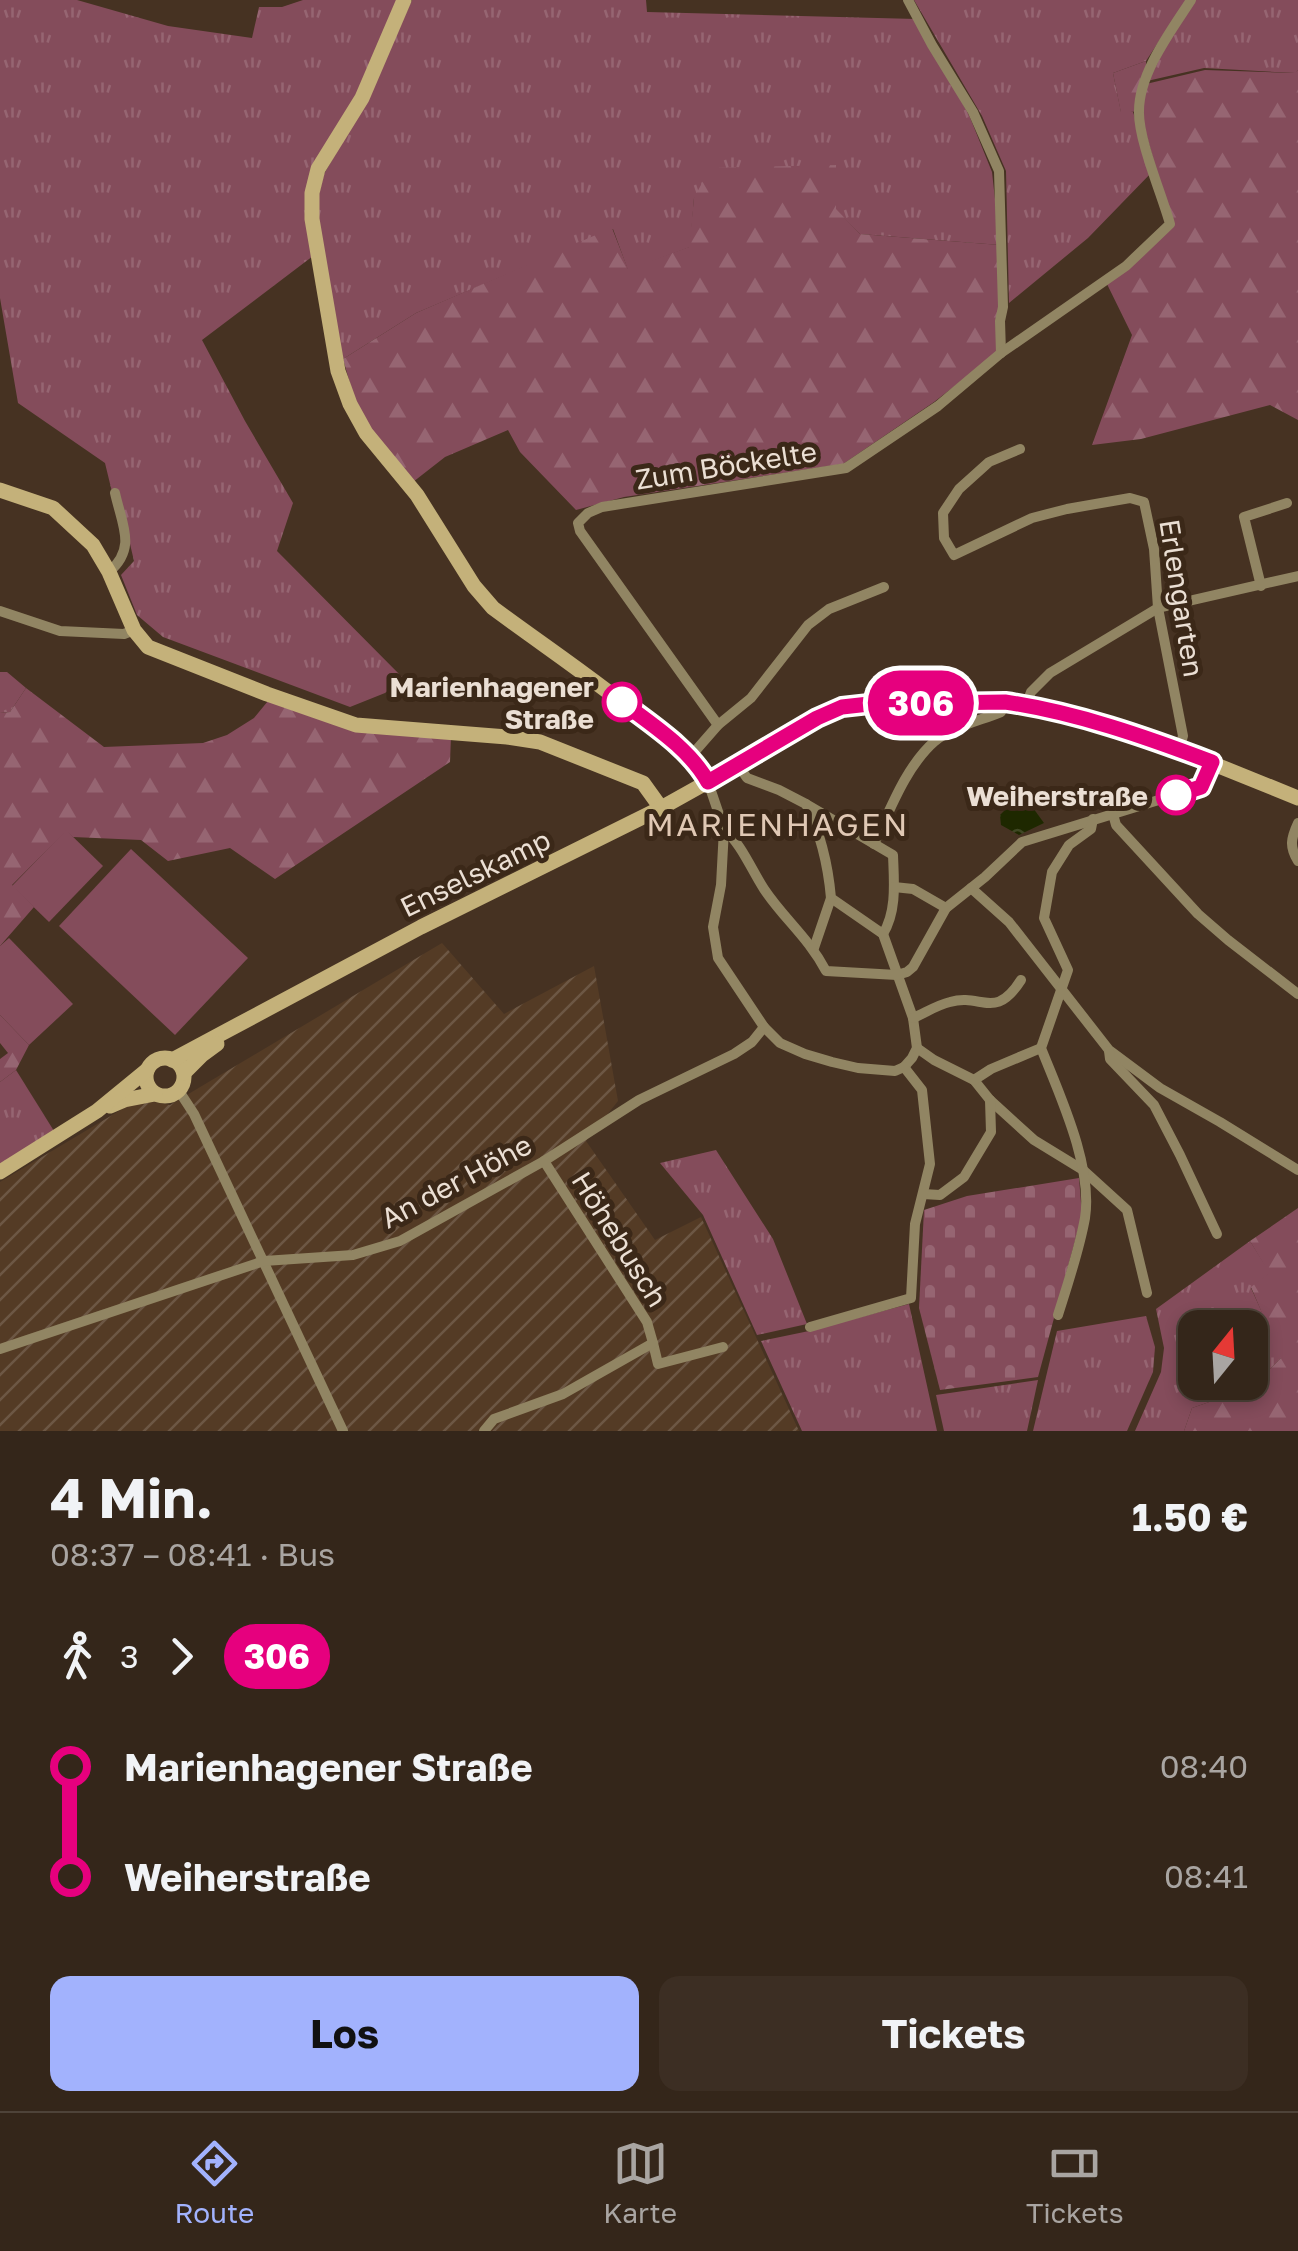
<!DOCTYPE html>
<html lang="de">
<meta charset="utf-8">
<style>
:root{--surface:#34261a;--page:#3c2e23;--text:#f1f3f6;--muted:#a9a5a2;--line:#4e4339;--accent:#a2b2fd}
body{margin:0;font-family:"Golos Text",sans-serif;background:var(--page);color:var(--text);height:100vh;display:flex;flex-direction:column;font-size:38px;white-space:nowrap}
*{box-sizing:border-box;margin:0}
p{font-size:32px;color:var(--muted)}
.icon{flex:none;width:55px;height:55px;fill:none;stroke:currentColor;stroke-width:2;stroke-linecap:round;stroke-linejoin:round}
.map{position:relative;height:1431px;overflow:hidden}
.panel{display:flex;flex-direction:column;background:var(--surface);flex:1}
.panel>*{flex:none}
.badge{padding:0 20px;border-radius:32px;font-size:35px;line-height:65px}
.needle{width:65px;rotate:18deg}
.controls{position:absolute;left:1178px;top:1310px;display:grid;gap:20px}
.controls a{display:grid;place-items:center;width:90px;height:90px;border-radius:20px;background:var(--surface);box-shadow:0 5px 15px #0003,0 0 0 2px var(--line);font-size:50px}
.map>.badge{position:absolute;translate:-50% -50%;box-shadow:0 0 0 5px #fff}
.legs{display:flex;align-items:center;gap:15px;height:110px;padding:0 50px;font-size:32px}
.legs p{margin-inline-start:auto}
.overview{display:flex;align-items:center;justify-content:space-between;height:170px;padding:0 50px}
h1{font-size:55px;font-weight:700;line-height:75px}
.action{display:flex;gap:20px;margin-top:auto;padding:20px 50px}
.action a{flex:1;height:115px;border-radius:20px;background:var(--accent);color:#111;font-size:40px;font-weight:700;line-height:115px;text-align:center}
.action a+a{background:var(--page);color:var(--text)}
ul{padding:0 50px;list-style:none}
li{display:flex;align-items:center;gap:35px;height:110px;font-size:38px}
li i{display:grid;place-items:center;width:15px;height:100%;margin:0 12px;background:currentColor}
li i::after{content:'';width:25px;height:25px;margin:-12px;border:8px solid;border-radius:50%;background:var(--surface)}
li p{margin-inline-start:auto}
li:first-child i{background:linear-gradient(#0000 50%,currentColor 0)}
li:last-child i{background:linear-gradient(currentColor 50%,#0000 0)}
.menu{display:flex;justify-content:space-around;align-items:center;height:140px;border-top:2px solid var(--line);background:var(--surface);font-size:28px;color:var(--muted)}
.menu a{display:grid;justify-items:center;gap:5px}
.menu .on{color:var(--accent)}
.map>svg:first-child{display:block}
.industrial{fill:url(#industrial-furrows)}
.grass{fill:url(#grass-tufts);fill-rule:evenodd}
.forest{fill:url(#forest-firs)}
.cemetery{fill:url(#cemetery-stones)}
.pitch{fill:#844c5b}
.water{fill:url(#water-ripples)}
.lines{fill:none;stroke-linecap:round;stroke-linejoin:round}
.street{stroke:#918563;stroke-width:10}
.secondary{stroke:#c4b17a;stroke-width:15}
.line-1-casing{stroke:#fff;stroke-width:22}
.line-1{stroke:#e6007e;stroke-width:15}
.stop-1-dot{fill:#fff;stroke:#e6007e;stroke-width:5}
.labels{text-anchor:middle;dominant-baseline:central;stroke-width:10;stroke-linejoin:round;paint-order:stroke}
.street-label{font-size:28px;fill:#ebdfd4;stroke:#3b2818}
.stop-label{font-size:28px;font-weight:bold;fill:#ebdfd4;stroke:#3b2818;text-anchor:end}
.quarter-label{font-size:32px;letter-spacing:2.5px;fill:#e0c8b4;stroke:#3b2818}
</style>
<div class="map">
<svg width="1298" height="1431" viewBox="0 0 1298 1431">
<defs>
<pattern id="industrial-furrows" width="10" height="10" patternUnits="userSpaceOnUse" patternTransform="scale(2.5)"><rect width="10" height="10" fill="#543b25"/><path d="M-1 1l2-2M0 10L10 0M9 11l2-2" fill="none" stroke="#6d5744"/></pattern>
<pattern id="grass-tufts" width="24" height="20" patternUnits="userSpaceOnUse" patternTransform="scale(2.5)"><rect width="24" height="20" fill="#844c5b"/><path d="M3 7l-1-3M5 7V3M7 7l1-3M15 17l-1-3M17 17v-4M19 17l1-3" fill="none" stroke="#966572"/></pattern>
<pattern id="forest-firs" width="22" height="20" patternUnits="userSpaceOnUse" patternTransform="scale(2.5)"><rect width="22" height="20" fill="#844c5b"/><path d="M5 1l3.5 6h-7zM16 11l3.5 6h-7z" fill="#966572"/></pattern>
<pattern id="cemetery-stones" width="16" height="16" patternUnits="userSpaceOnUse" patternTransform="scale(2.5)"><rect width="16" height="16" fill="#844c5b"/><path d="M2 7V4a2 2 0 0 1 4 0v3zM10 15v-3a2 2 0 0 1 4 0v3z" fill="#966572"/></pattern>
<pattern id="water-ripples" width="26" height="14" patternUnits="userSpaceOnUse" patternTransform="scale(2.5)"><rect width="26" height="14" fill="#1e2800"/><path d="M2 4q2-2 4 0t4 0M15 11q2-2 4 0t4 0" fill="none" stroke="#3f4724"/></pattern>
</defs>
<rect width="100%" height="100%" fill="#463222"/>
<polygon class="industrial" points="442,943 504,1014 594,966 618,1101 586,1141 655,1240 701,1217 799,1431 0,1431 0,1182 129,1105 154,1102 170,1105"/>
<g class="grass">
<polygon points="0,0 77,0 168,26 252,38 259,7 282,7 303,0 398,0 359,97 312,172 313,256 202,340 245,421 293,503 277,551 403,678 385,693 350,707 163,637 137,615 121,575 134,561 118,492 112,492 105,463 18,403 0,298"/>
<polygon points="412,0 646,0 647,12 916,19 969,115 992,172 1000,245 860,234 836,210 835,165 694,198 690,247 628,270 613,229 416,313 343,359 317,222 319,194 324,174 366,101"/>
<polygon points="914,0 1186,0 1146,61 1113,73 1121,112 1133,112 1153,171 1088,238 1009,303 1006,171 982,116"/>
<polygon points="1195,0 1298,0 1298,70 1295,73 1204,68 1147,81 1152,65"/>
<polygon points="0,672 7,672 26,688 10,712 0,713"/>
<polygon points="16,1070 54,1131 0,1166 0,1082"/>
<polygon points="716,1150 773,1239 807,1324 757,1335 703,1215 660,1163"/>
<path d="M 1250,1241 L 1270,1273 L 1251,1288 L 1282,1357 L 1252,1387 L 1192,1408 L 1184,1431 L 1135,1431 L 1161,1372 L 1164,1348 L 1156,1309 ZM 1195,1328 L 1250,1328 L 1250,1382 L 1195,1382 Z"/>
<polygon points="909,1304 937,1431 802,1431 761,1341 809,1331"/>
<polygon points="1146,1316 1155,1347 1153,1372 1127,1431 1033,1431 1057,1331"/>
<polygon points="1038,1380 1027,1431 944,1431 936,1395"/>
</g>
<g class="forest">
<polygon points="1146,61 1146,84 1205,70 1294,73 1298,70 1298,420 1270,405 1141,439 1092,445 1132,335 1106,282 1171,224 1140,111 1121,113 1113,73"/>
<polygon points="836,165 836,209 860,234 1000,245 1000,351 934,402 843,464 624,497 576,510 520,452 508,430 445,457 413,482 371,431 354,397 343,359 416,313 612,228 628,269 689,247 694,198 710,168"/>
<polygon points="26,688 104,747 203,743 227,735 254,718 268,701 451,736 450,762 275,879 230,848 168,861 141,840 73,837 66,831 12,885 34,907 0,946 0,713 10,712"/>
<polygon points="0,1015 29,1045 16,1070 0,1082 0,1059 8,1053 0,1043"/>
<polygon points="1298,1208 1298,1431 1184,1431 1192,1408 1252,1387 1281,1358 1251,1287 1269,1273 1250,1241"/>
</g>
<polygon class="cemetery" points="1079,1178 1082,1215 1038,1377 940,1390 919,1308 924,1210 967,1196"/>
<g class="pitch">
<polygon points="66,830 103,866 49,922 12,886"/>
<polygon points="131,849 248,958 175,1035 59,926"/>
<polygon points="9,938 73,1004 29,1045 0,1015 0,946"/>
</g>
<polygon class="water" points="1028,801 1044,823 1019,835 1001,825 1000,815 1011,804"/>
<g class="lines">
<g class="street">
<polyline points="908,0 932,45 973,112 999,171 1003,307 1000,321 1001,353"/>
<polyline points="1020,449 989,462 959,489 943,513 944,538 954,555 1032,518 1067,509 1130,498 1144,502 1154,549 1158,608 1183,736 1179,750"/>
<path d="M 109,572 C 137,548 122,525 115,493"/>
<polyline points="1261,586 1244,517 1287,503"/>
<polyline points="0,611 60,631 124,634 134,630"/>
<polyline points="1026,705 1031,692 1050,673 1158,608 1298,576"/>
<path d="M 718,725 L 580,531 L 578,523 L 588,513 L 602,507 L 846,468 L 938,406 L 1001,353 L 1126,266 L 1170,224 C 1162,195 1138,139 1139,111 C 1139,73 1171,31 1191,0"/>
<polyline points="690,757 718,725 751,698 808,625 829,609 884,587"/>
<path d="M 738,765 L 747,778 L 779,790 L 806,804 L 893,855 C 894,882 897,911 883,934"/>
<path d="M 708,782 L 724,829 L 721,885 L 713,927 L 718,958 L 764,1027 L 780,1043 L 805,1054 L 832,1062 L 858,1068 L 895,1071 L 904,1067 L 912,1058 L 917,1048 L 913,1018 L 883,934 L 831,898 C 828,864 821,834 806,804"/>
<polyline points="1113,814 1116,825 1198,914 1228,940 1298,994"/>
<path d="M 1298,823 C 1291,838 1289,847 1298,861"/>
<path d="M 724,829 C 742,845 751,869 764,889 C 784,919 808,937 826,971 L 897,975 L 907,972 L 913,967 L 946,908 L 985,877 L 1022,842 L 1201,787 L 1212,762"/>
<path d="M 874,844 C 890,810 906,766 935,741 C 954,726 979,721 1001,712 L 1005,703"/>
<polyline points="894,887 913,889 946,908"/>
<polyline points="971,888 1009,922 1109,1050 1160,1088 1220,1122 1298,1170"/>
<polyline points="814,948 831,898"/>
<path d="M 913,1018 C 925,1013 937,1005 950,1002 C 982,993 995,1021 1021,980"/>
<polyline points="917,1048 934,1060 974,1080 990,1100 1034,1140 1083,1170 1127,1210 1147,1293"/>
<polyline points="1109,1051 1110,1059 1154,1105 1180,1155 1217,1234"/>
<polyline points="974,1080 991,1069 1041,1048"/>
<polyline points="179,1091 194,1114 343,1431"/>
<polyline points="923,1194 940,1195 964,1177 991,1132 990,1100"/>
<path d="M 1058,1315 C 1068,1283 1079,1251 1085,1218 C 1093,1166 1060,1096 1041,1048 L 1068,970 L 1044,918 L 1052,872 L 1069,845 L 1091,829 L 1093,819"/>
<polyline points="810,1327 911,1298 915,1224 930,1164 922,1090 904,1067"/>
<polyline points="653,1343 658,1364 723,1347"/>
<polyline points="0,1349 264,1261 353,1255 400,1241 544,1161 639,1100 734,1054 752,1042 764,1027"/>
<polyline points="484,1431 494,1419 563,1394 653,1343 647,1322 544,1161"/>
</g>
<g class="secondary">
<path d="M 404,0 L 362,98 L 318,169 L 312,193 L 312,219 L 338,371 L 350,404 L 366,433 L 417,495 L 474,586 L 493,608 C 547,648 603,685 654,728 C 675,744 695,759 708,782"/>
<polyline points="0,490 53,508 93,545 109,572 134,630 148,647 267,694 356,725 507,737 540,742 643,783 661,808"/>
<circle cx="165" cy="1077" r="19"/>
<polyline points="172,1060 421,927 661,808 738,765 817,717 842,707 869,704 918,703 1005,703 1026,705 1088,721 1179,750 1298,798"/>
<polyline points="184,1073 202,1055 217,1044"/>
<polyline points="110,1106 124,1100 155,1094"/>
<polyline points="0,1172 97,1111 147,1070"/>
</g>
</g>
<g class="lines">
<g class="line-1-casing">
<path id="line-1" d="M 622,702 C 652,725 689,748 708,782 L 817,718 L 842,707 L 869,704 L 1005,702 C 1075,712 1146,737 1212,762 L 1201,787 L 1176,795"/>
</g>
<use href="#line-1" class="line-1"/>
</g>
<g class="stop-1-dot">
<circle cx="622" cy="702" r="18"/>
<circle cx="1176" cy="795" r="18"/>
</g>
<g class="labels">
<g class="street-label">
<text transform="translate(726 465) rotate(-9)">Zum Böckelte</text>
<text transform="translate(1182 598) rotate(81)">Erlengarten</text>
<text transform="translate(475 873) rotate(-26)">Enselskamp</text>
<text transform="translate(456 1181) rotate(-28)">An der Höhe</text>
<text transform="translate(620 1239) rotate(58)">Höhebusch</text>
</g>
<g class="stop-label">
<text x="594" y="686">Marienhagener<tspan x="594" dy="32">Straße</tspan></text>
<text x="1148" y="795">Weiherstraße</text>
</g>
<g class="quarter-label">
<text x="778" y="824">MARIENHAGEN</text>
</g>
</g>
</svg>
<div class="controls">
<a><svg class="needle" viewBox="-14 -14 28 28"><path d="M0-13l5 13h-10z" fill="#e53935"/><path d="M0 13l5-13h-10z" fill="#a9a5a2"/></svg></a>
</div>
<b class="badge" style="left:921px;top:703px;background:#e6007e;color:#fff">306</b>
</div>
<section class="panel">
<div class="overview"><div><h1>4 Min.</h1><p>08:37 – 08:41 · Bus</p></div><b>1.50 €</b></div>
<div class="legs"><svg class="icon" aria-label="walk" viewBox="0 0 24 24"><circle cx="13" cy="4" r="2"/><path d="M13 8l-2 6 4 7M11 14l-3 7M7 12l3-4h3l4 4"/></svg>3<svg class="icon" aria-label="forward" viewBox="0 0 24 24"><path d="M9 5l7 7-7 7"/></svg><b class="badge" style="background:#e6007e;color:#fff">306</b></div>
<ul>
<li><i style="color:#e6007e"></i><b>Marienhagener Straße</b><p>08:40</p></li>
<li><i style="color:#e6007e"></i><b>Weiherstraße</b><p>08:41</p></li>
</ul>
<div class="action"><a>Los</a><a>Tickets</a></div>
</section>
<nav class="menu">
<a class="on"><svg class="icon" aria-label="directions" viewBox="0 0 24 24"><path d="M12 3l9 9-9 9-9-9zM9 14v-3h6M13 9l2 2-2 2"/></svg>Route</a>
<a><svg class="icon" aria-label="map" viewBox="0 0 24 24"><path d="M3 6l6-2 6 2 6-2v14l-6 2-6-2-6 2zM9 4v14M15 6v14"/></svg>Karte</a>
<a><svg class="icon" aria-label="tickets" viewBox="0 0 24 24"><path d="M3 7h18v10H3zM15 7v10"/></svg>Tickets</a>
</nav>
